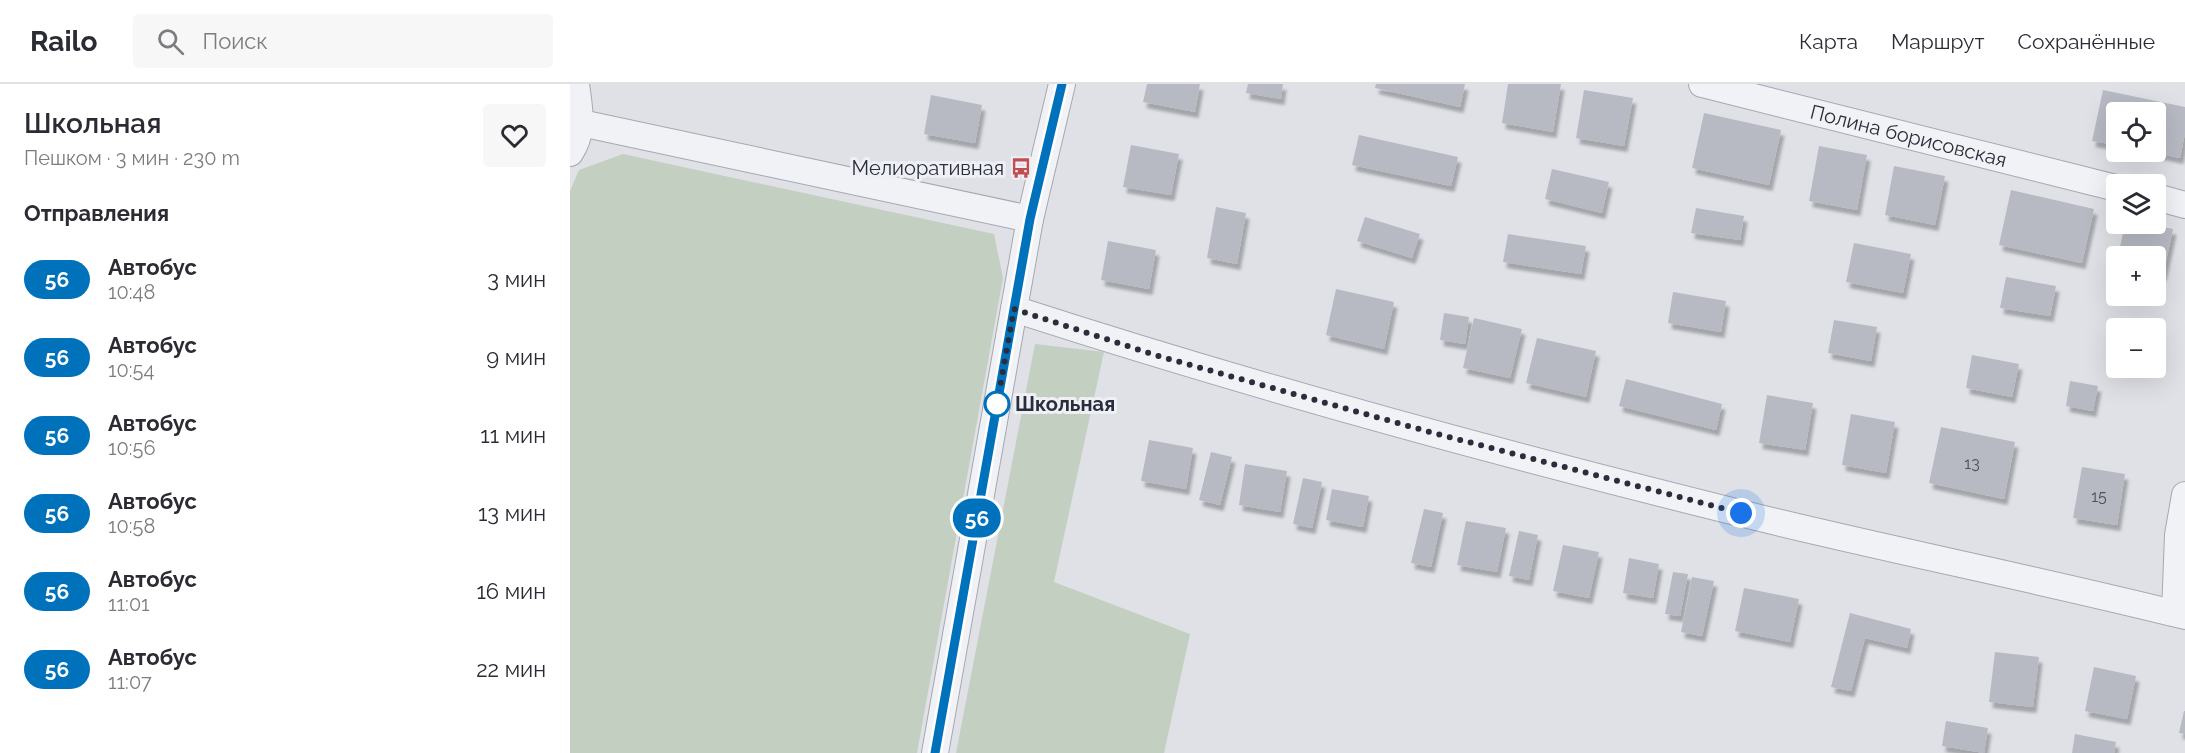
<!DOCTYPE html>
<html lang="ru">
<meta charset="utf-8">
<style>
:root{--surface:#fff;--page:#f7f7f7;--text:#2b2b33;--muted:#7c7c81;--line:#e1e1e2}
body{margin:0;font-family:Raleway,sans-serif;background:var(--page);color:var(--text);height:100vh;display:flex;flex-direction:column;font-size:22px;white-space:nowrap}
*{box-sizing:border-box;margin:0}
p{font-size:20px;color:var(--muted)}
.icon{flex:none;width:33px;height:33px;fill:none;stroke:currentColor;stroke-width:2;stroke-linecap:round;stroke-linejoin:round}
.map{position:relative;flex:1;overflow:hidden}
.side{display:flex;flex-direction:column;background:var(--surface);width:570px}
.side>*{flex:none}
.badge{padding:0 12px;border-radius:20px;font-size:21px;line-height:39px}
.tools{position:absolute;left:1536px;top:18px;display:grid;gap:12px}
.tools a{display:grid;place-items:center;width:60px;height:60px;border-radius:6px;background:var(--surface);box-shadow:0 6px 24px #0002;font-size:30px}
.you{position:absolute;width:30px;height:30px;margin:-15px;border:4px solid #fff;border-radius:50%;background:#1a73e8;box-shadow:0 0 0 9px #1a73e833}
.map>.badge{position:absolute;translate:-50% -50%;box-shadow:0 0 0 3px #fff}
h2{padding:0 24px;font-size:22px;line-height:54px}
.round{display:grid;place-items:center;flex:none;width:63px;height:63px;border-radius:6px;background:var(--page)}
.overview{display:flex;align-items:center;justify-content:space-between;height:102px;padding:0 24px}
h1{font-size:28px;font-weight:600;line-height:45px}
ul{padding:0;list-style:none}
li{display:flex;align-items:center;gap:18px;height:78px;padding:0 24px}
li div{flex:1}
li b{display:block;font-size:22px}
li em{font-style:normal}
li .badge{min-width:66px;font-weight:700;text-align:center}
header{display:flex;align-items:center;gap:36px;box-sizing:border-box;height:84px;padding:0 30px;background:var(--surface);border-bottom:2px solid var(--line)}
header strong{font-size:28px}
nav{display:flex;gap:33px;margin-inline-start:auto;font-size:21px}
.search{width:420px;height:54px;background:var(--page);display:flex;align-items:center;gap:15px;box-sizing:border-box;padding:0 21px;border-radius:6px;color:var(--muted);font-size:22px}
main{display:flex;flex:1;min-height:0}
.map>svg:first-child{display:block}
.green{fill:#c3d0c1}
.building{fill:#b7bac3;filter:url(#shadow)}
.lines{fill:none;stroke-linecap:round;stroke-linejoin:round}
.minor-casing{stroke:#a5a8b0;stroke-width:28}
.minor{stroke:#f1f2f6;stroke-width:26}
.line-casing{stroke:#fff;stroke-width:14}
.line{stroke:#0072bc;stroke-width:9}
.walk{stroke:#2a2e3c;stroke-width:6;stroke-dasharray:0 10.8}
.stop-dot{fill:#fff;stroke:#0072bc;stroke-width:3}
.labels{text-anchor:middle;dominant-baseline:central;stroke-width:6;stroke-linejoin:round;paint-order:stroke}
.number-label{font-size:16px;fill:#4d515e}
.street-label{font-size:20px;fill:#2a2e3c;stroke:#eef0f5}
.poi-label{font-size:20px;fill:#2a2e3c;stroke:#eef0f5;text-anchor:end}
.stop-label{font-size:20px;font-weight:bold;fill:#2a2e3c;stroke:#eef0f5;text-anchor:start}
</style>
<header>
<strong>Railo</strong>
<div class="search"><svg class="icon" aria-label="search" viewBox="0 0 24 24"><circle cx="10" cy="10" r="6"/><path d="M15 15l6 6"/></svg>Поиск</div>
<nav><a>Карта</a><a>Маршрут</a><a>Сохранённые</a></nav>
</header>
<main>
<section class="side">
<div class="overview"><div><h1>Школьная</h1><p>Пешком · 3 мин · 230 m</p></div><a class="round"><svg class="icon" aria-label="heart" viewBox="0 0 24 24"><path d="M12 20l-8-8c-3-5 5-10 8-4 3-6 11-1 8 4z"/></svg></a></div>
<h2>Отправления</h2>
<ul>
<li><span class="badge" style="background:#0072bc;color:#fff">56</span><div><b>Автобус</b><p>10:48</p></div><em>3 мин</em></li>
<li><span class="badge" style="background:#0072bc;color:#fff">56</span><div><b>Автобус</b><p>10:54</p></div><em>9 мин</em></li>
<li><span class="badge" style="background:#0072bc;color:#fff">56</span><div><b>Автобус</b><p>10:56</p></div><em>11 мин</em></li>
<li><span class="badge" style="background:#0072bc;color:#fff">56</span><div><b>Автобус</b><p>10:58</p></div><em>13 мин</em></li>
<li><span class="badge" style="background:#0072bc;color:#fff">56</span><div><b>Автобус</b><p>11:01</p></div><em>16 мин</em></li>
<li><span class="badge" style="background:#0072bc;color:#fff">56</span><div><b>Автобус</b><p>11:07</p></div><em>22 мин</em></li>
</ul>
</section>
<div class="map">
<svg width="1615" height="669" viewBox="0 0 1615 669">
<defs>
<filter id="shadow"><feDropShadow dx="3.5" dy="6" stdDeviation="1.5" flood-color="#0004"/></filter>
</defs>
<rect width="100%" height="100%" fill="#dfe1e7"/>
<g class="green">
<polygon points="53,70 424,150 433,194 347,669 0,669 0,107 9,86"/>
<polygon points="465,260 534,268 484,498 620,550 594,669 386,669"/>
</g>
<g class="building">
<polygon points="577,0 630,0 625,28 573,18"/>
<polygon points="678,0 713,0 711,15 676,9"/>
<polygon points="806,0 895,0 890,23 805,4"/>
<polygon points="938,0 991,0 983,48 932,39"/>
<polygon points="1014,6 1063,14 1054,62 1006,54"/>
<polygon points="1533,6 1615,23 1615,49 1610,74 1586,69 1586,28 1546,28 1546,61 1522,57"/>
<polygon points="361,11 412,21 405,59 354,50"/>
<polygon points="1134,29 1211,46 1199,101 1122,84"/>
<polygon points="789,51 888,73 881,102 782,81"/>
<polygon points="561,61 609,70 601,111 553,103"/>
<polygon points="1249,62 1297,71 1287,126 1239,117"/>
<polygon points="1324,82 1375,92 1365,141 1315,131"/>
<polygon points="982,85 1039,98 1032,129 975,115"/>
<polygon points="1441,106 1524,125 1512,179 1429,161"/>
<polygon points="646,123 676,129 667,180 637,174"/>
<polygon points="1126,124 1174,132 1170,156 1121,149"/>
<polygon points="795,133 850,150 842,174 787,157"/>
<polygon points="1555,140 1578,140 1603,145 1593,191 1586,189 1586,172 1548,172"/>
<polygon points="938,150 1016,162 1011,190 933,178"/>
<polygon points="538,157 586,166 579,205 531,196"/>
<polygon points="1284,159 1341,170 1333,209 1276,198"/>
<polygon points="1436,193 1486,202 1480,232 1430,224"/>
<polygon points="766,205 824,218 814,265 756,251"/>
<polygon points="1103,208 1156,217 1151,248 1098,239"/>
<polygon points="874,229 899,233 895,260 870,256"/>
<polygon points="904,234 952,245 940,294 893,284"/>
<polygon points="1264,236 1307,243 1301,277 1258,269"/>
<polygon points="967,254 1026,267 1016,313 956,299"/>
<polygon points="1402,271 1449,280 1442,313 1396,304"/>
<polygon points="1056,295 1152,320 1146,346 1049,322"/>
<polygon points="1500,297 1528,302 1523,327 1496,322"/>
<polygon points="1197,311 1243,319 1235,366 1189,359"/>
<polygon points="1281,330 1325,338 1316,389 1272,381"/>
<polygon points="1371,343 1445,358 1434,415 1359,399"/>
<polygon points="579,356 623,364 616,405 571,397"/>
<polygon points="641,368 662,373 650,421 629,416"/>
<polygon points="675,380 717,387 710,428 669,421"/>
<polygon points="1512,383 1555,390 1547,441 1503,434"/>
<polygon points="733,394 752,398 742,444 723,440"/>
<polygon points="762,405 799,412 793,443 756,436"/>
<polygon points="854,425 873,429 861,483 841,479"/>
<polygon points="896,437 936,444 927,488 887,481"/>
<polygon points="949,447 968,451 959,496 939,492"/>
<polygon points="993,461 1029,468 1019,514 983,507"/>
<polygon points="1059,474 1089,480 1083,514 1053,509"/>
<polygon points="1103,488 1118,490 1110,532 1095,530"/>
<polygon points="1122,493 1144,497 1132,552 1111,548"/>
<polygon points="1174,504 1229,515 1220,558 1165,547"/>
<polygon points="1280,529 1341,545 1337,564 1295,554 1281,607 1261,603"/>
<polygon points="1425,568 1469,573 1463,623 1419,618"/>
<polygon points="1524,583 1566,592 1557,635 1515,627"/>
<polygon points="1614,627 1615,627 1615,650 1609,649"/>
<polygon points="1376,637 1418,644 1414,669 1372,662"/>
<polygon points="1505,650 1546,658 1544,669 1502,669"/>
</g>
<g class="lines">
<g class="minor-casing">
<g id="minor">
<path id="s1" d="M 1132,0 L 1546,104"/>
<polyline points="11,39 460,135"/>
<path d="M 0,69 C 15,47 9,24 6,0"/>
<polyline points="1586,113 1615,121"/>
<path d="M 444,225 C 691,305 942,373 1194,435 C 1334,469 1475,497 1615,532"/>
<polyline points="1605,529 1608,451 1615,411"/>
<polyline points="365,669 460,135 492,0"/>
</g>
</g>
<use href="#minor" class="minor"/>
</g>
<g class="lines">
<g class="line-casing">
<polyline id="line" points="365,669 460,135 492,0"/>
</g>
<use href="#line" class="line"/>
<polyline class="walk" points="427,320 444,225 585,271 856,347 1171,429"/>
</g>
<defs>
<g id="bus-bare" transform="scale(1.62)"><path d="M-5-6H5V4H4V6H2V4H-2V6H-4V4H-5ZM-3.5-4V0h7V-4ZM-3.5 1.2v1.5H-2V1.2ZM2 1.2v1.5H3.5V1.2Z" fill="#c14f52" stroke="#eef0f5" stroke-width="2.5" paint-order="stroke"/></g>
</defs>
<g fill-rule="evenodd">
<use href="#bus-bare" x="451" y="84"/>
</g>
<circle class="stop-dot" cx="427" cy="320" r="12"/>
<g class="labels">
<g class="number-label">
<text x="1402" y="379">13</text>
<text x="1529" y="412">15</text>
</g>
<g class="street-label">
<text stroke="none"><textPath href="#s1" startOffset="213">Полина борисовская</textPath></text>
</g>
<g class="poi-label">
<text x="434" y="84">Мелиоративная</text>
</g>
<g class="stop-label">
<text x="445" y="320">Школьная</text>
</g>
</g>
</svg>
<div class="tools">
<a><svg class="icon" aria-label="locate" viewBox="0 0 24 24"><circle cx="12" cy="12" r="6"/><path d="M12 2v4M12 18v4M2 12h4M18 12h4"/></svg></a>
<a><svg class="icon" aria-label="layers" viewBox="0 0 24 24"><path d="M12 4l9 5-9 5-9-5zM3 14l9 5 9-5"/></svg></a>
<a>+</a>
<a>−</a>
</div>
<div class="you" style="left:1171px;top:429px"></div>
<b class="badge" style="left:407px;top:434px;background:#0072bc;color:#fff">56</b>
</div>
</main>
